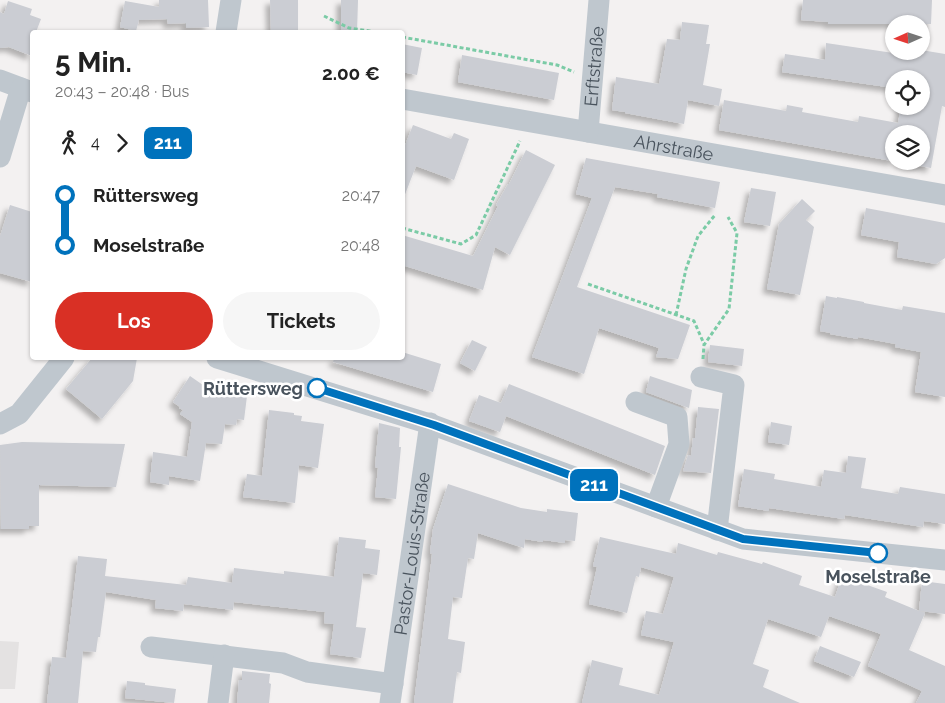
<!DOCTYPE html>
<html lang="de">
<meta charset="utf-8">
<style>
:root{--surface:#fff;--page:#f6f6f6;--text:#222;--muted:#767676;--accent:#d93025}
body{margin:0;font-family:Raleway,sans-serif;background:var(--page);color:var(--text);height:100vh;display:flex;flex-direction:column;font-size:19px;white-space:nowrap}
*{box-sizing:border-box;margin:0}
p{font-size:16px;color:var(--muted)}
.icon{flex:none;width:28px;height:28px;fill:none;stroke:currentColor;stroke-width:2;stroke-linecap:round;stroke-linejoin:round}
.map{position:relative;flex:1;overflow:hidden}
.details{position:absolute;left:30px;top:30px;width:375px;height:330px;display:flex;flex-direction:column;background:var(--surface);border-radius:5px;box-shadow:0 1px 4px #0004}
.details>*{flex:none}
.badge{padding:0 10px;border-radius:8px;font-size:18px;line-height:32px}
.needle{width:32px;rotate:267deg}
.tools{position:absolute;left:885px;top:15px;display:grid;gap:10px}
.tools a{display:grid;place-items:center;width:45px;height:45px;border-radius:50%;background:var(--surface);box-shadow:0 1px 4px #0004;font-size:25px}
.map>.badge{position:absolute;translate:-50% -50%;box-shadow:0 0 0 2px #fff}
.legs{display:flex;align-items:center;gap:8px;height:55px;padding:0 25px;font-size:16px}
.legs p{margin-inline-start:auto}
.headline{display:flex;align-items:center;justify-content:space-between;height:85px;padding:0 25px}
h1{font-size:28px;font-weight:700;line-height:38px}
.cta{display:flex;gap:10px;margin-top:auto;padding:10px 25px}
.cta a{flex:1;height:58px;border-radius:30px;background:var(--accent);color:#fff;font-size:20px;font-weight:700;line-height:58px;text-align:center}
.cta a+a{background:var(--page);color:var(--text)}
ul{padding:0 25px;list-style:none}
li{display:flex;align-items:center;gap:18px;height:50px;font-size:19px}
li i{display:grid;place-items:center;width:8px;height:100%;margin:0 6px;background:currentColor}
li i::after{content:'';width:12px;height:12px;margin:-6px;border:4px solid;border-radius:50%;background:var(--surface)}
li p{margin-inline-start:auto}
li:first-child i{background:linear-gradient(#0000 50%,currentColor 0)}
li:last-child i{background:linear-gradient(currentColor 50%,#0000 0)}
.map>svg:first-child{display:block}
.education{fill:#e4e2e2}
.building{fill:#cbcdd3;fill-rule:evenodd;filter:url(#shadow)}
.lines{fill:none;stroke-linecap:round;stroke-linejoin:round}
.path{stroke:#7bcba6;stroke-width:3;stroke-dasharray:4 2.5;stroke-linecap:butt}
.minor{stroke:#bfc7ce;stroke-width:21}
.line-1-casing{stroke:#fff;stroke-width:11}
.line-1{stroke:#0072bc;stroke-width:8}
.stop-1-dot{fill:#fff;stroke:#0072bc;stroke-width:2.5}
.labels{text-anchor:middle;dominant-baseline:central;stroke-width:5;stroke-linejoin:round;paint-order:stroke}
.street-label{font-size:18px;fill:#49535d;stroke:#fff}
.stop-label{font-size:18px;font-weight:bold;fill:#49535d;stroke:#fff;text-anchor:end}
</style>
<div class="map">
<svg width="945" height="703" viewBox="0 0 945 703">
<defs>
<filter id="shadow"><feDropShadow dx="-4.5" dy="4.5" stdDeviation="2.5" flood-color="#0004"/></filter>
</defs>
<rect width="100%" height="100%" fill="#f3f1f1"/>
<polygon class="education" points="0,641 19,642 15,689 0,689"/>
<g class="building">
<polygon points="159,0 208,0 209,27 186,28 186,23 168,24 167,19 139,20 136,31 120,27 125,1 159,7"/>
<polygon points="270,0 298,0 298,32 271,32"/>
<polygon points="341,0 358,0 357,32 341,32"/>
<polygon points="803,0 932,0 931,24 828,24 828,22 801,20"/>
<polygon points="8,1 32,9 30,15 41,19 36,32 32,32 32,56 9,47 0,48 0,12 4,14"/>
<polygon points="682,22 709,25 706,44 710,44 703,85 722,89 719,106 688,100 684,124 625,113 625,112 612,110 616,77 659,84 667,39 680,40"/>
<path d="M 826,43 L 920,57 L 921,50 L 945,54 L 945,107 L 942,106 L 931,168 L 719,130 L 724,100 L 786,111 L 787,105 L 803,108 L 802,112 L 858,122 L 859,116 L 898,123 L 901,106 L 921,106 L 921,79 L 894,79 L 894,88 L 782,72 L 785,54 L 825,60 ZM 894,134 L 921,134 L 921,161 L 894,161 Z"/>
<polygon points="402,44 422,48 417,75 402,72"/>
<polygon points="462,55 559,73 554,100 458,82"/>
<polygon points="413,125 451,139 454,133 469,139 454,180 416,166 404,197 402,197 402,153"/>
<polygon points="526,150 555,165 510,255 495,247 483,290 402,265 402,235 473,256 498,206 496,205 508,184 509,184"/>
<polygon points="586,158 720,182 715,208 657,197 658,194 615,187 577,287 690,325 678,359 656,357 659,348 599,328 584,374 532,357 592,198 576,194"/>
<polygon points="751,188 776,192 770,226 744,222"/>
<polygon points="802,199 815,211 806,220 814,227 800,295 767,289 779,224"/>
<polygon points="10,205 32,212 32,282 0,273 0,236"/>
<polygon points="866,208 945,223 945,258 936,264 897,257 899,242 861,235"/>
<polygon points="826,296 837,298 837,297 864,302 864,303 902,310 903,306 945,313 945,397 915,392 921,352 895,347 896,344 858,337 858,339 830,334 831,333 820,331"/>
<polygon points="472,340 487,347 475,371 460,363"/>
<polygon points="710,345 744,349 742,366 708,362"/>
<polygon points="402,352 441,364 433,392 333,362 334,358 402,358"/>
<polygon points="92,358 137,358 133,381 102,419 66,389"/>
<polygon points="190,376 213,392 247,396 244,420 237,419 236,425 225,424 222,444 206,443 200,481 169,476 169,485 150,482 153,452 187,457 192,422 180,414 183,410 179,408 180,407 173,402"/>
<polygon points="650,376 692,390 689,408 646,392"/>
<polygon points="509,384 665,446 655,475 506,416 500,432 469,421 479,395 501,403"/>
<polygon points="698,407 719,409 711,473 683,471 688,455 691,456 693,438 695,438"/>
<polygon points="269,410 294,413 294,415 302,416 301,421 324,424 318,468 299,465 295,503 243,497 247,474 262,476"/>
<polygon points="771,422 792,426 789,445 768,442"/>
<polygon points="379,423 400,428 399,447 401,447 396,499 375,497 378,468 375,467"/>
<polygon points="22,442 125,444 116,487 39,485 39,526 29,526 29,529 1,529 0,445"/>
<polygon points="848,456 866,458 861,488 898,494 900,487 945,494 945,524 924,521 923,527 845,515 844,519 769,508 769,511 738,506 744,469 775,474 774,479 821,487 824,470 846,473"/>
<polygon points="448,484 521,508 547,512 547,509 578,513 575,541 565,540 565,543 543,540 543,542 525,539 524,548 478,533 474,559 468,558 462,598 453,597 448,639 465,642 461,673 457,672 453,703 414,703 431,564 432,554 430,553 433,529"/>
<polygon points="339,537 366,540 365,548 380,550 377,575 363,573 356,627 366,628 361,658 330,654 334,624 324,623 325,612 234,602 233,610 184,604 183,611 155,608 156,600 106,592 100,637 98,637 96,652 83,651 78,703 47,703 52,657 66,658 78,556 107,559 105,576 186,585 188,577 232,583 234,568 284,574 284,571 334,577"/>
<polygon points="600,537 676,554 678,543 717,555 718,552 762,564 763,562 802,576 799,585 835,597 842,576 887,592 885,597 919,611 922,581 945,584 945,614 920,611 925,613 909,650 945,666 945,703 916,703 922,691 868,666 881,634 829,616 821,637 768,619 753,664 769,670 763,687 800,703 582,703 592,660 623,668 619,685 659,695 674,642 641,635 646,611 663,614 674,577 641,567 639,577 636,576 627,613 589,604 597,567 593,566"/>
<polygon points="820,646 861,662 854,677 814,661"/>
<polygon points="242,671 270,674 269,683 271,684 269,703 237,703 239,680 242,680"/>
<polygon points="127,681 145,683 145,685 176,689 174,703 125,698"/>
</g>
<g class="lines">
<g class="path">
<polyline points="324,16 349,28 376,32"/>
<polyline points="402,37 557,65 574,72"/>
<polyline points="402,228 461,244 476,235 520,141"/>
<polyline points="588,284 694,321 704,344"/>
<polyline points="676,315 686,269 698,236 715,215"/>
<polyline points="703,359 704,345 729,309 737,233 728,217"/>
</g>
<g class="minor">
<polyline points="226,32 231,0"/>
<polyline points="0,80 32,92"/>
<path id="s1" d="M 402,99 L 945,195"/>
<path id="s2" d="M 588,132 L 599,0"/>
<polyline points="0,157 21,88"/>
<polyline points="217,358 433,425 743,539 945,560"/>
<polyline points="701,377 734,385 717,530"/>
<polyline points="636,402 677,417 679,444 656,507"/>
<polyline points="0,424 19,414 64,358"/>
<polyline points="151,647 283,663 307,672 393,684"/>
<polyline points="218,703 224,655"/>
<path id="s3" d="M 390,703 L 430,423"/>
</g>
</g>
<g class="lines">
<g class="line-1-casing">
<polyline id="line-1" points="317,388 434,425 743,539 878,553"/>
</g>
<use href="#line-1" class="line-1"/>
</g>
<g class="stop-1-dot">
<circle cx="317" cy="388" r="9"/>
<circle cx="878" cy="553" r="9"/>
</g>
<g class="labels">
<g class="street-label">
<text stroke="none"><textPath href="#s2" startOffset="66">Erftstraße</textPath></text>
<text stroke="none"><textPath href="#s1" startOffset="276">Ahrstraße</textPath></text>
<text stroke="none"><textPath href="#s3" startOffset="151">Pastor-Louis-Straße</textPath></text>
</g>
<g class="stop-label">
<text x="303" y="388">Rüttersweg</text>
<text x="878" y="576" text-anchor="middle">Moselstraße</text>
</g>
</g>
</svg>
<div class="tools">
<a><svg class="needle" viewBox="-14 -14 28 28"><path d="M0-13l5 13h-10z" fill="#e53935"/><path d="M0 13l5-13h-10z" fill="#767676"/></svg></a>
<a><svg class="icon" aria-label="locate" viewBox="0 0 24 24"><circle cx="12" cy="12" r="6"/><path d="M12 2v4M12 18v4M2 12h4M18 12h4"/></svg></a>
<a><svg class="icon" aria-label="layers" viewBox="0 0 24 24"><path d="M12 4l9 5-9 5-9-5zM3 14l9 5 9-5"/></svg></a>
</div>
<b class="badge" style="left:594px;top:485px;background:#0072bc;color:#fff">211</b>
<section class="details">
<div class="headline"><div><h1>5 Min.</h1><p>20:43 – 20:48 · Bus</p></div><b>2.00 €</b></div>
<div class="legs"><svg class="icon" aria-label="walk" viewBox="0 0 24 24"><circle cx="13" cy="4" r="2"/><path d="M13 8l-2 6 4 7M11 14l-3 7M7 12l3-4h3l4 4"/></svg>4<svg class="icon" aria-label="forward" viewBox="0 0 24 24"><path d="M9 5l7 7-7 7"/></svg><b class="badge" style="background:#0072bc;color:#fff">211</b></div>
<ul>
<li><i style="color:#0072bc"></i><b>Rüttersweg</b><p>20:47</p></li>
<li><i style="color:#0072bc"></i><b>Moselstraße</b><p>20:48</p></li>
</ul>
<div class="cta"><a>Los</a><a>Tickets</a></div>
</section>
</div>
